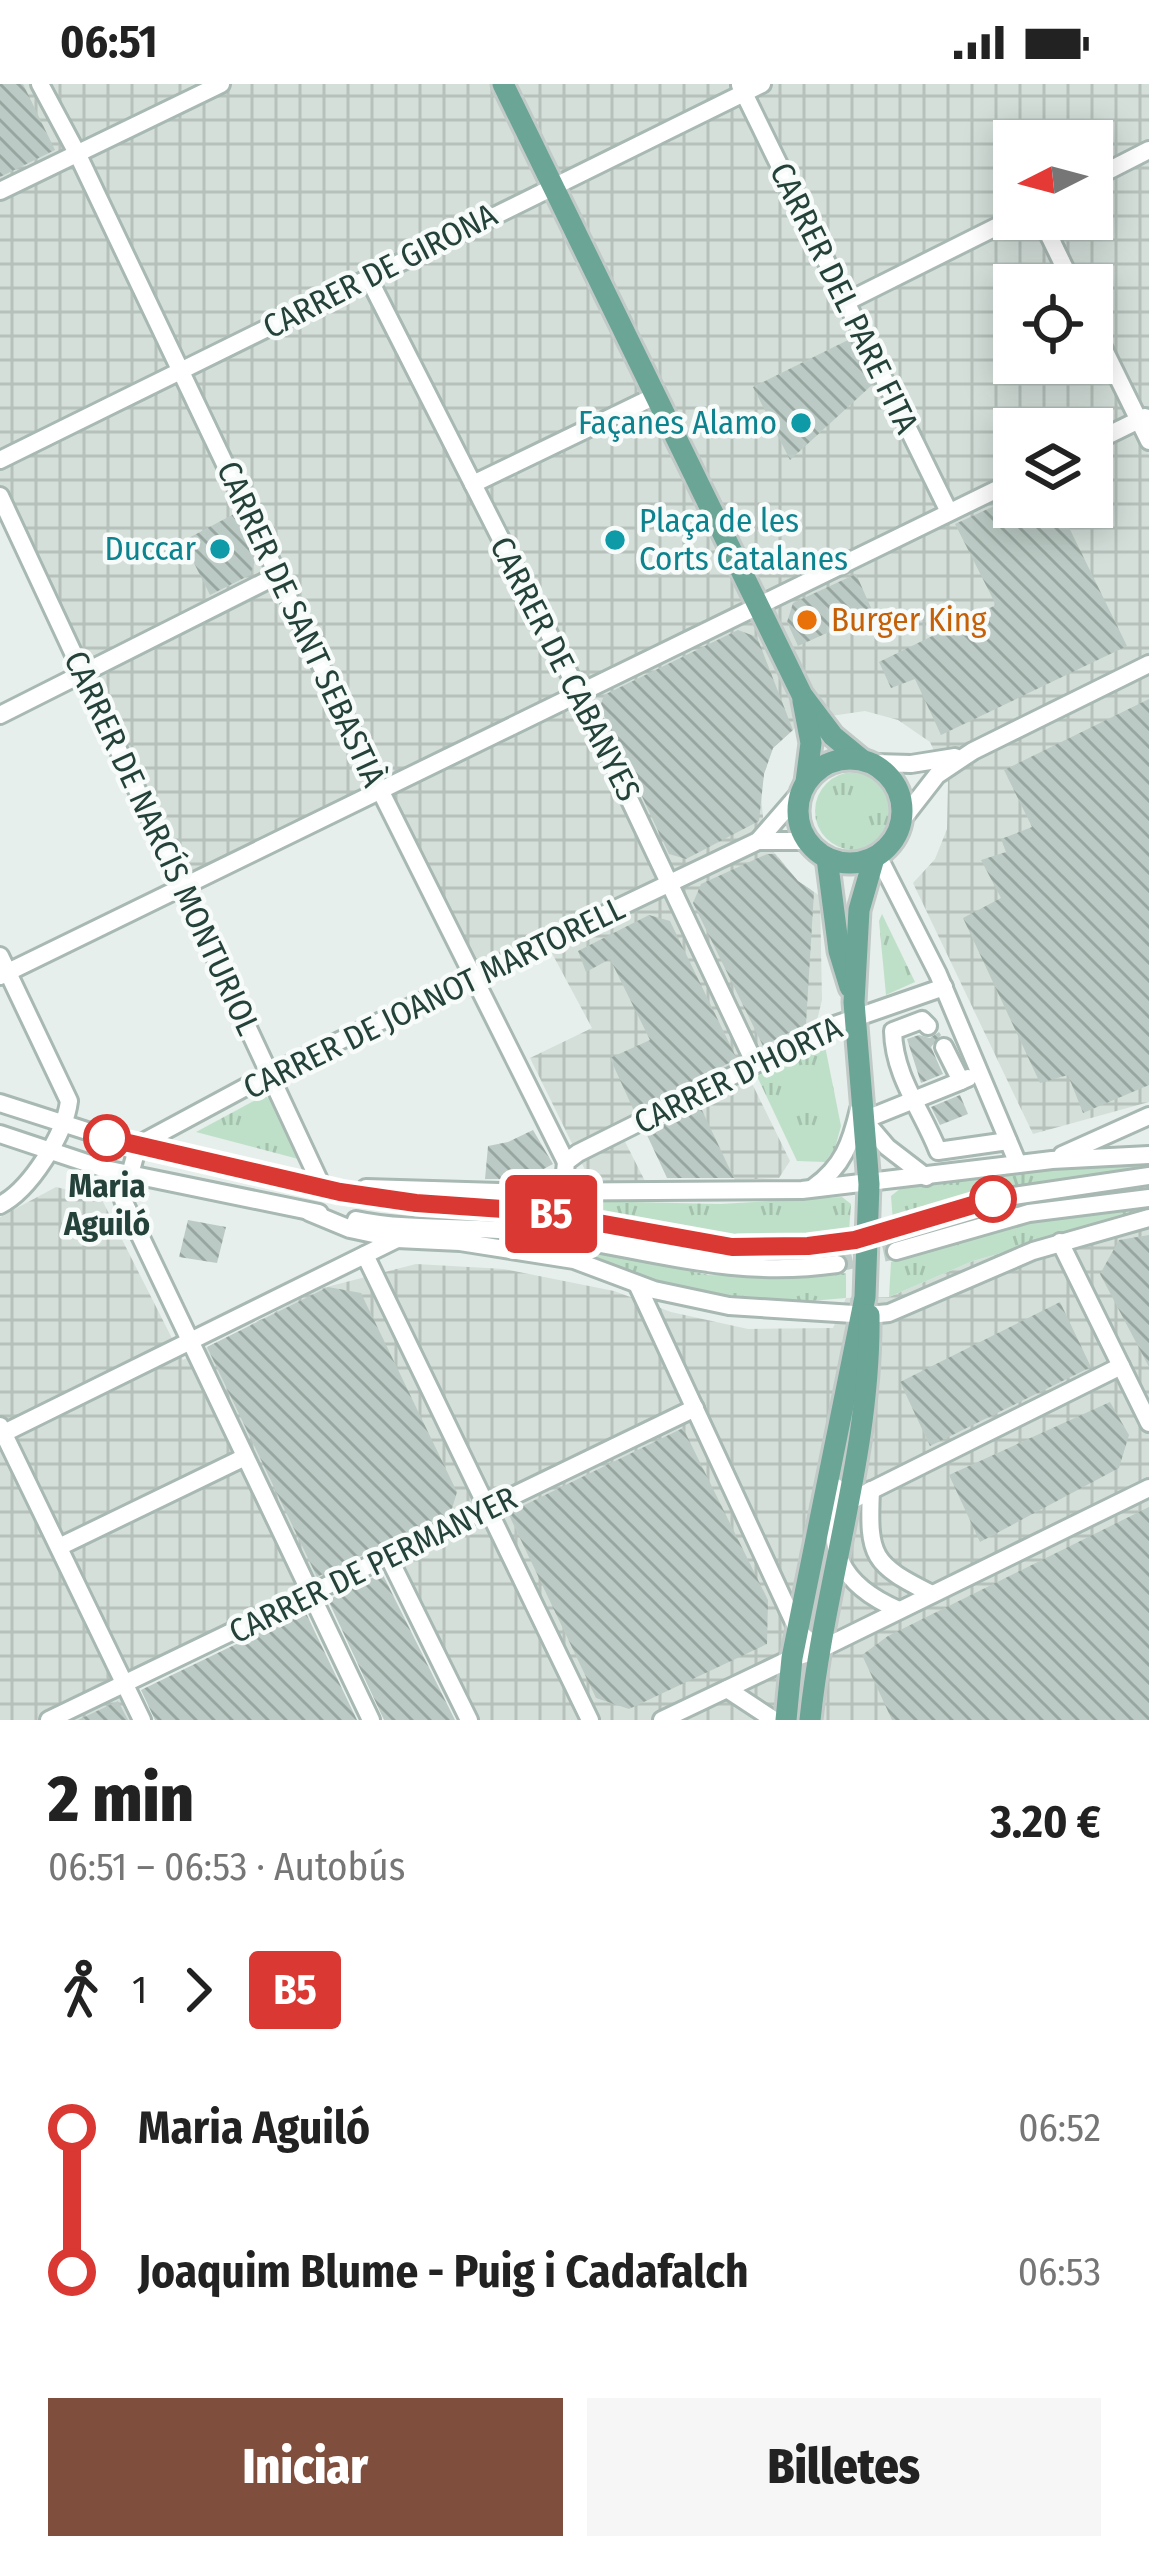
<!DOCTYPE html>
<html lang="es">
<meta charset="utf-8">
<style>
:root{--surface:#fff;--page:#f6f6f6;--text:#222;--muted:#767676;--accent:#804e3d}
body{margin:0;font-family:"Fira Sans Condensed",sans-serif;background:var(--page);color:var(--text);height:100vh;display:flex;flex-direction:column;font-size:45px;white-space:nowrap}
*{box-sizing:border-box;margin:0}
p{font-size:39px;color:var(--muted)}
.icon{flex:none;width:66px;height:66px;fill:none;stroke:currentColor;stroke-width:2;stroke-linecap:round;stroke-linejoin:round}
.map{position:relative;height:1636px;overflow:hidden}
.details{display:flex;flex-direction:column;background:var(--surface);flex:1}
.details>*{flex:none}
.badge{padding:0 24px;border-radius:9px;font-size:42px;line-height:78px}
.needle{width:78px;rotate:264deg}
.buttons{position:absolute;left:993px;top:36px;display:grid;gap:24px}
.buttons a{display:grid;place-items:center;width:120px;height:120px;border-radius:0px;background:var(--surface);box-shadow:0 6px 30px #0003;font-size:60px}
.map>.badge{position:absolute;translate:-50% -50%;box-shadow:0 0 0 6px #fff}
.legs{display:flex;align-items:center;gap:18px;height:132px;padding:0 48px;font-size:39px}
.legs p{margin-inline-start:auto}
.head{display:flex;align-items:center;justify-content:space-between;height:204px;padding:0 48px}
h1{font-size:66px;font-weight:800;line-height:90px}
.cta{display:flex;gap:24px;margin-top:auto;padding:24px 48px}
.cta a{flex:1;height:138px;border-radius:0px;background:var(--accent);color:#fff;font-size:48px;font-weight:800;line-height:138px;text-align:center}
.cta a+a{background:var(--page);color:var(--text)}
ul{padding:0 48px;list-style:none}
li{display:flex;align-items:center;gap:42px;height:144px;font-size:45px}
li i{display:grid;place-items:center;width:18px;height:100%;margin:0 15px;background:currentColor}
li i::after{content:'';width:30px;height:30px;margin:-15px;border:9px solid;border-radius:50%;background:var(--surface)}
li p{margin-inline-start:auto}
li:first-child i{background:linear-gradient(#0000 50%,currentColor 0)}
li:last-child i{background:linear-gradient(currentColor 50%,#0000 0)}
.status{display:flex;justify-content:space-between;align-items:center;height:84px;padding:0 60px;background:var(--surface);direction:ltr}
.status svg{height:33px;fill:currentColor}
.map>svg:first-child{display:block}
.industrial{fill:url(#industrial-grid);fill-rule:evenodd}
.grass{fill:url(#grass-tufts)}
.building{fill:url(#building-back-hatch)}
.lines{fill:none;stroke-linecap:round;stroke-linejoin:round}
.minor-tunnel{stroke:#bfccc8;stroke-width:16;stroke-dasharray:16 8;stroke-linecap:butt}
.minor-casing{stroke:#a8b8b2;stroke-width:22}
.major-casing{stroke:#c2cac8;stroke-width:27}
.minor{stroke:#fff;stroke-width:16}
.major{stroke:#6aa596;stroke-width:21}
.line-1-casing{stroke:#fff;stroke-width:27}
.line-1{stroke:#da3832;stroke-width:18}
.culture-dot{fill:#0f9aa8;stroke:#f7fbf9;stroke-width:4.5}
.food-dot{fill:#e8710a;stroke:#f7fbf9;stroke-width:4.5}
.stop-1-dot{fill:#fff;stroke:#da3832;stroke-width:6}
.labels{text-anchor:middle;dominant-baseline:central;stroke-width:9;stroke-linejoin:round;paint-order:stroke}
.street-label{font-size:33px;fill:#24423a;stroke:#f7fbf9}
.culture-label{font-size:33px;fill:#0d838f;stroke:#f7fbf9;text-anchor:end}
.food-label{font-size:33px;fill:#c56008;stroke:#f7fbf9;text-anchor:start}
.stop-label{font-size:33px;font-weight:bold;fill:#24423a;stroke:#f7fbf9}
</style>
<div class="status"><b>06:51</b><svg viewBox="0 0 49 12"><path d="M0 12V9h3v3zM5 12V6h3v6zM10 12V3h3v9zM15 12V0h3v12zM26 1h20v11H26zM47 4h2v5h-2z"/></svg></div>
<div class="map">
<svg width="1149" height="1636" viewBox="0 0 1149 1636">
<defs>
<pattern id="industrial-grid" width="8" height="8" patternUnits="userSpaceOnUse" patternTransform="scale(3)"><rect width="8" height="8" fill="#d4dfda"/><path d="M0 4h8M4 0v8" fill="none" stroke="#b6c1bc"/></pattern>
<pattern id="grass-tufts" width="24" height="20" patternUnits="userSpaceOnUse" patternTransform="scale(3)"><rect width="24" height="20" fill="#bfe0c8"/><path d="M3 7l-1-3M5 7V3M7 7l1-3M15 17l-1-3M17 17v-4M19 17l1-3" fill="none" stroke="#a4c1ad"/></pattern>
<pattern id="building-back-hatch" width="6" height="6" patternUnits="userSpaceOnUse" patternTransform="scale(3)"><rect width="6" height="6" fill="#bbcac4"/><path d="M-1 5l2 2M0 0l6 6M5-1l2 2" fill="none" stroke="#98a6a0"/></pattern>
</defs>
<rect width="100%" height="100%" fill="#e6efeb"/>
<g class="industrial">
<path d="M 0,0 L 1149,0 L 1149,1018 L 1033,1050 L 913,799 L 935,775 L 947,745 L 948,698 L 930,658 L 898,636 L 865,627 L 810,635 L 795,644 L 773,664 L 764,690 L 761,712 L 764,743 L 773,767 L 798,797 L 820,812 L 822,916 L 817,936 L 742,979 L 790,1077 L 779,1094 L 735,1096 L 690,1006 L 616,1040 L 646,1099 L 590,1096 L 530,974 L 592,944 L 547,860 L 473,895 L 379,705 L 183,803 L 0,412 ZM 1014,57 L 1092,57 L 1092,135 L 1014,135 ZM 1014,201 L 1092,201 L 1092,279 L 1014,279 ZM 1014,345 L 1092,345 L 1092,423 L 1014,423 Z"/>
<polygon points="56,1103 101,1114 183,1276 319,1205 416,1180 504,1185 614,1207 671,1228 748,1245 833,1244 846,1214 889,1213 973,1177 1149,1127 1149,1636 469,1636 389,1474 125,1600 142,1636 0,1636 0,1133"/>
</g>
<g class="grass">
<circle cx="854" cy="727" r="39"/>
<polygon points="882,830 915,898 886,911 879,837"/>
<polygon points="824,957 841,1042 835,1064 825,1078 797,1077 755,988"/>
<polygon points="263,1012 275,1016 302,1076 196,1048"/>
<polygon points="1149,1079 1149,1085 1007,1103 893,1138 891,1112 901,1104 1010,1088"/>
<polygon points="842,1113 851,1120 849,1147 752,1155 710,1152 570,1124 498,1115 720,1120"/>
<polygon points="1149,1123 1149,1127 973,1177 889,1213 891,1178 1021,1139"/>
<polygon points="481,1153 568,1162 709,1191 800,1193 846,1189 846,1214 799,1218 707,1211"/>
</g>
<g class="building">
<polygon points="0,0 23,0 55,66 0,93"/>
<polygon points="850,255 872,301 790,376 753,303"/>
<polygon points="1014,413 1014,423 1059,423 1127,562 941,651 915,595 891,604 879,578 996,521 955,440"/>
<polygon points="234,430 256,474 250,491 210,511 183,457"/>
<polygon points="856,490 872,526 866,527 870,537 854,545 851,540 838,544 798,562 787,538 793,519"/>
<polygon points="738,546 757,553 793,646 773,664 764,690 759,737 686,775 669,770 600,623 604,611"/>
<polygon points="1149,615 1149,1001 1083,1029 1068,991 1040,999 963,834 1001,814 981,776 1006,768 1001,755 1032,743 1004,686"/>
<polygon points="767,770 775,770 798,797 814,808 806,940 763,962 693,819 701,800"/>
<polygon points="649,831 670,837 737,975 634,1027 610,974 650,956 610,875 586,888 578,867"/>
<polygon points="939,948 941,951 931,963 943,990 921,999 907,955 919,951 930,954"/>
<polygon points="960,1011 968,1030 940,1041 931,1023"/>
<polygon points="700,1022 734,1094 667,1094 646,1049"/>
<polygon points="533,1046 553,1080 525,1095 485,1095 488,1062 508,1058"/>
<polygon points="188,1136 226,1143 217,1179 179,1173"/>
<polygon points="1149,1151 1149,1283 1100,1190 1119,1156"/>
<polygon points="328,1203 361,1209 457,1408 451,1428 317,1493 207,1263"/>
<polygon points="1060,1218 1091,1283 930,1362 900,1298"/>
<polygon points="1110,1318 1129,1351 1119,1384 980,1458 949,1391"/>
<polygon points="683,1344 768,1516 767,1560 629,1625 596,1614 508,1429"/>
<polygon points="1149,1423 1149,1636 892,1636 862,1571 888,1552"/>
<polygon points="382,1489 455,1636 384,1636 328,1516"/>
<polygon points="305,1527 357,1636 155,1636 141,1606"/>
<polygon points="118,1617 128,1636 78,1636"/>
</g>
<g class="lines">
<g class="minor-tunnel">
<polyline points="836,1159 897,1145"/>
<polyline points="837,1180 896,1167"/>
</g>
<g class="minor-casing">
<g id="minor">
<polyline points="40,0 77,69 379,704 566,1078"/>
<polyline points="740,1 949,428"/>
<polyline points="1092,95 1149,66"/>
<polyline points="0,107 221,0"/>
<polyline points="1041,135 1073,201"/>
<polyline points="368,193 579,609 755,980"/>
<polyline points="846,218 1014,134"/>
<polyline points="1092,241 1149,357"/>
<polyline points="1092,359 1145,333"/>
<polyline points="0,376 762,0"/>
<polyline points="473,400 655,312"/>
<polyline points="0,412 323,1105"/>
<polyline points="0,631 278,491"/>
<polyline points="876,679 911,680 955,673"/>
<polyline points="902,736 937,691 973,667 1149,580"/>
<polyline points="758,757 807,757"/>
<polyline points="878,772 938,890 1018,1080"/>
<path d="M 0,872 L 69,1017 C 65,1050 30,1106 0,1121"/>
<polyline points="0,892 1014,397"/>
<path d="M 928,942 L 922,936 L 893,947 C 894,993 922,1026 938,1067 L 1008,1057"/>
<polyline points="944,963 961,997 968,994"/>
<polyline points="0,1019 115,1056 297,1100 377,1115 532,1128 732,1163 836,1159"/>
<polyline points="0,1050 105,1085 319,1129"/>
<polyline points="1062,1071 1149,1032"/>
<polyline points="926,1093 887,1063 864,1036 961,997"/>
<path d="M 814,1103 C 843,1082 851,1059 859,1025"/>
<polyline points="366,1104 499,1108 802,1106 1052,1076 1149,1071"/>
<polyline points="563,1108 566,1078 578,1069 832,942 944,903"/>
<polyline points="309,1128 350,1145 397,1155 460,1158 574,1176 654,1206 729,1222 869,1231 889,1229 1033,1167 1149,1134"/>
<path d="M 356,1136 C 414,1148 474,1141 533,1149 C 641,1162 724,1196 837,1180"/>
<polyline points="897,1145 993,1115 1149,1092"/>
<polyline points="1060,1158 1149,1339"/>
<polyline points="896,1167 1029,1129 1149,1114"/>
<polyline points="365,1171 590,1636"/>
<polyline points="637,1200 798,1547 819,1566"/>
<polyline points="0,1342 142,1636"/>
<polyline points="0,1351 397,1155"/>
<path d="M 836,1403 C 827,1466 838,1500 899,1526"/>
<path d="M 871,1406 C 868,1473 872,1480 932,1510"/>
<polyline points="848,1418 1121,1282"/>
<polyline points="59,1463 245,1373"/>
<polyline points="389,1474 469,1636"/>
<polyline points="727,1605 774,1636"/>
<polyline points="49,1636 695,1324"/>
<polyline points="371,1636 123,1116 138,1061 270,990 758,757 798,711"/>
<polyline points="662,1636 792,1574 819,1566 1149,1404"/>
</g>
</g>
<g class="major-casing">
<g id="major">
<polyline points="503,0 802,611 833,652 861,675"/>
<polyline points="803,617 811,659 806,698"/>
<circle cx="850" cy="727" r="52"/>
<polyline points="827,774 839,867 850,903"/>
<polyline points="786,1636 792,1574 865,1213 869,1100 854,918 859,826 874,774"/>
<path d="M 810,1636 C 824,1501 871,1367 869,1231"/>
</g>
</g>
<use href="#minor" class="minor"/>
<use href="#major" class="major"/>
</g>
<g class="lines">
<g class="line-1-casing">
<polyline id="line-1" points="107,1054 340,1108 416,1119 532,1127 732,1163 808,1162 855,1156 993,1115"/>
</g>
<use href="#line-1" class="line-1"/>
</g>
<g class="culture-dot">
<circle cx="801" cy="339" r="12"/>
<circle cx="615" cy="456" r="12"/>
<circle cx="220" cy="465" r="12"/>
</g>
<circle class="food-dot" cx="807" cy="536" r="12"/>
<g class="stop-1-dot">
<circle cx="107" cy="1054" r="21"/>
<circle cx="993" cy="1115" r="21"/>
</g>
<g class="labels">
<g class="street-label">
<text transform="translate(380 187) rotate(-27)">CARRER DE GIRONA</text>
<text transform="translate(844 214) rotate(64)">CARRER DEL PARE FITA</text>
<text transform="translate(301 540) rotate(65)">CARRER DE SANT SEBASTIÀ</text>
<text transform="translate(565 585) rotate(63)">CARRER DE CABANYES</text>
<text transform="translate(162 759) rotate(65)">CARRER DE NARCÍS MONTURIOL</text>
<text transform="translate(434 914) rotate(-26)">CARRER DE JOANOT MARTORELL</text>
<text transform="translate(738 991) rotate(-26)">CARRER D'HORTA</text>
<text transform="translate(373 1481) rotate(-26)">CARRER DE PERMANYER</text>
</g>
<g class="culture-label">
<text x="777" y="339">Façanes Alamo</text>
<text x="639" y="437" text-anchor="start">Plaça de les<tspan x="639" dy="38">Corts Catalanes</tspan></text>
<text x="196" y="465">Duccar</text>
</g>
<g class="food-label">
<text x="831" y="536">Burger King</text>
</g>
<g class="stop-label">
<text x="107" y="1102">Maria<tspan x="107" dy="38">Aguiló</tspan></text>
</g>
</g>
</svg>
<div class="buttons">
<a><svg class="needle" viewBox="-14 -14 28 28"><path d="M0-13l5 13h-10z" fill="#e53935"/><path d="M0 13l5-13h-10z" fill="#767676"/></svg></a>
<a><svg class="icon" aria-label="locate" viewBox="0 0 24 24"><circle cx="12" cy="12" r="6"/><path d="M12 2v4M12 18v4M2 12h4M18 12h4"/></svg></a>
<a><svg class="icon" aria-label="layers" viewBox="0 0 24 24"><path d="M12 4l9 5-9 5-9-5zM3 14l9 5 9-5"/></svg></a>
</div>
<b class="badge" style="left:551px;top:1130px;background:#da3832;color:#fff">B5</b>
</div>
<section class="details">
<div class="head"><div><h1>2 min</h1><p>06:51 – 06:53 · Autobús</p></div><b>3.20 €</b></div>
<div class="legs"><svg class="icon" aria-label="walk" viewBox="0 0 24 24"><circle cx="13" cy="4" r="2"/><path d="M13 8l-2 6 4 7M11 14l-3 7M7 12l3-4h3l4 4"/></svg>1<svg class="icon" aria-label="forward" viewBox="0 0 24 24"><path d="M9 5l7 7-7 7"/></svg><b class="badge" style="background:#da3832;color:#fff">B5</b></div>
<ul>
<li><i style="color:#da3832"></i><b>Maria Aguiló</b><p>06:52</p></li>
<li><i style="color:#da3832"></i><b>Joaquim Blume - Puig i Cadafalch</b><p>06:53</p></li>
</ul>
<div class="cta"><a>Iniciar</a><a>Billetes</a></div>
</section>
